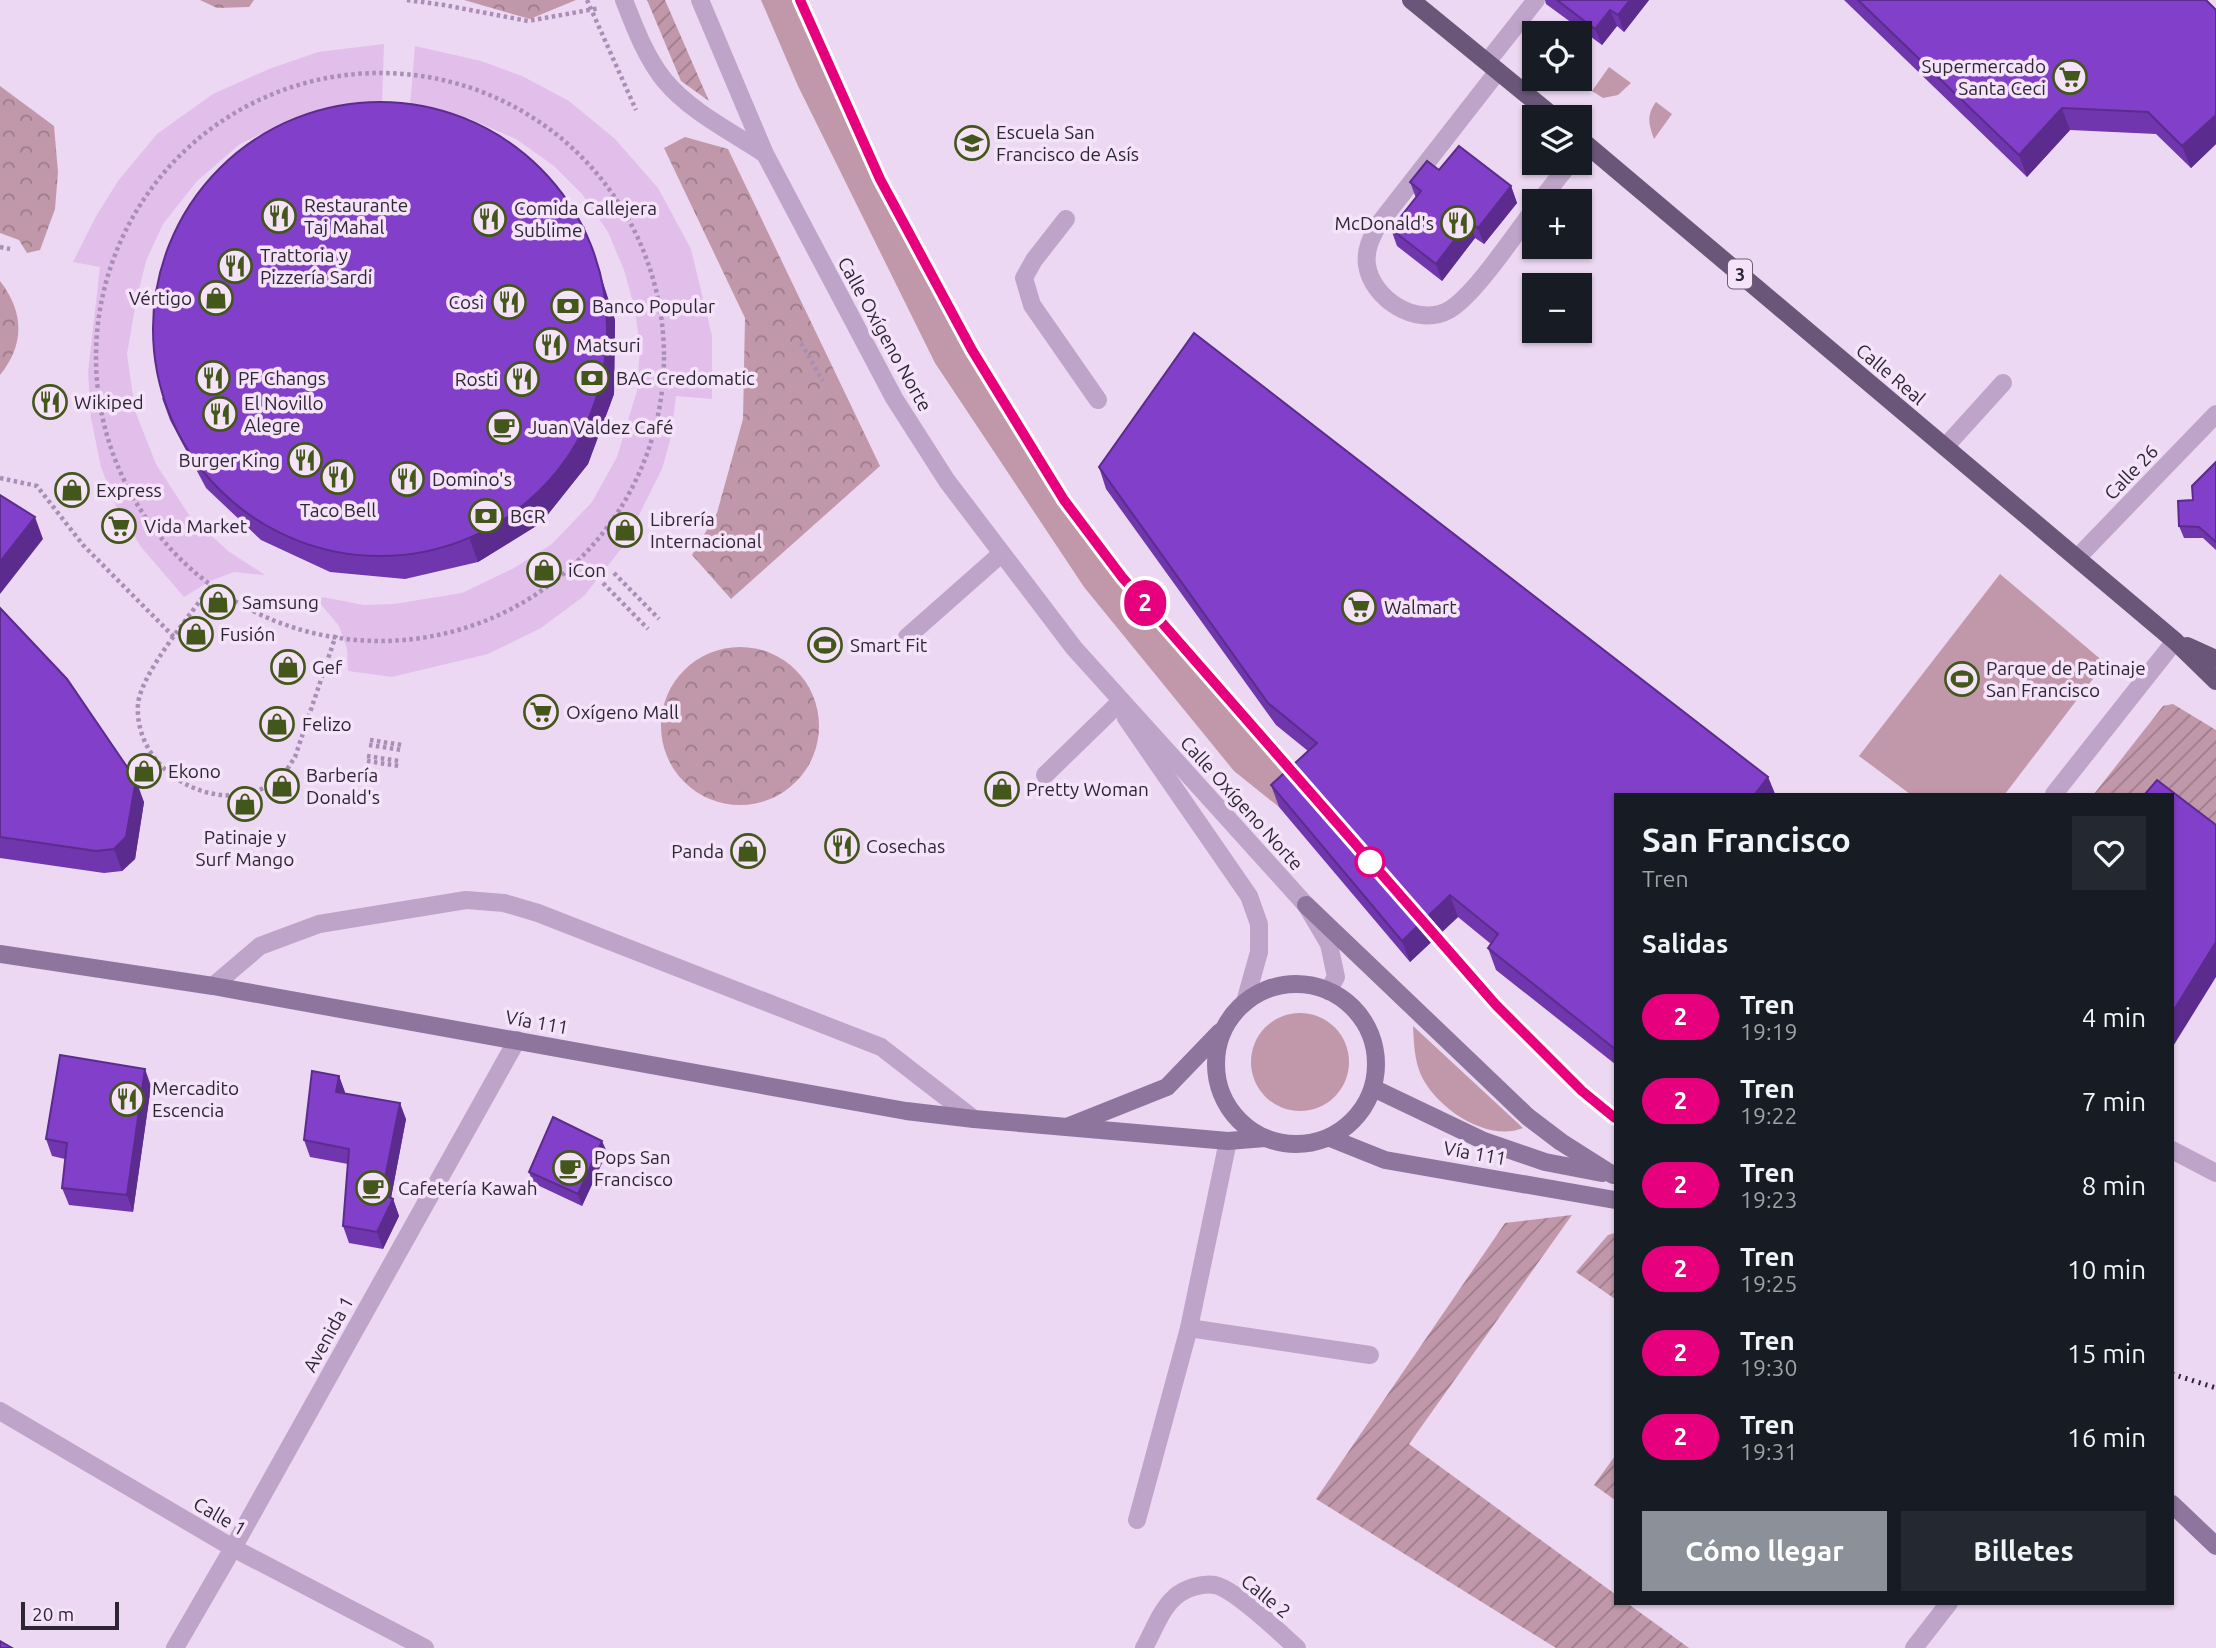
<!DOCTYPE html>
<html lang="es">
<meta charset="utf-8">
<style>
:root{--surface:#171b24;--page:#242831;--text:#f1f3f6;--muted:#9ea1a6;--accent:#8c9099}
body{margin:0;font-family:Ubuntu,sans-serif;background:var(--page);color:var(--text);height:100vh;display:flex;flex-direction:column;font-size:26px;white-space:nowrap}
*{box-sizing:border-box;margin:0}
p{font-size:23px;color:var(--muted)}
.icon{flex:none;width:38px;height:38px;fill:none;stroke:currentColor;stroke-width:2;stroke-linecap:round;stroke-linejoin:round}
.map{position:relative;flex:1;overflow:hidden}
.drawer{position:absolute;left:1614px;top:793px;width:560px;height:812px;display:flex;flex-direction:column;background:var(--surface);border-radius:0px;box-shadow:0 2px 5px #0004}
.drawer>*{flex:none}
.badge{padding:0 14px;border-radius:23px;font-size:24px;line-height:46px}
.buttons{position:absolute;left:1522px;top:21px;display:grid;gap:14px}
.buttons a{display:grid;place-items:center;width:70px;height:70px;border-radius:0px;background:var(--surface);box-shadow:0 2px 5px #0004;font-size:35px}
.scale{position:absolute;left:21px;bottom:18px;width:98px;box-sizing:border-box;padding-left:7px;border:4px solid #2e2635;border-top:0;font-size:19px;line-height:24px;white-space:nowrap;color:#2e2635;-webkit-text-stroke:5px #f5e4f9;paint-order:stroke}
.map>.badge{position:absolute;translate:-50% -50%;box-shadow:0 0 0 4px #fff}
h2{padding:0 28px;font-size:26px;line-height:63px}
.round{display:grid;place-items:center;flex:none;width:74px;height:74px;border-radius:0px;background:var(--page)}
.overview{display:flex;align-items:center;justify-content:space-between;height:119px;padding:0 28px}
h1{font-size:33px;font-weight:600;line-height:52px}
.cta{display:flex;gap:14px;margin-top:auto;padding:14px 28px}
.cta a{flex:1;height:80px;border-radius:0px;background:var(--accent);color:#fff;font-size:28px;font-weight:600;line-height:80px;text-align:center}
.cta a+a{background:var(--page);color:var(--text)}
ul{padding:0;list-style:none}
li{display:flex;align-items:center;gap:21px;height:84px;padding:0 28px}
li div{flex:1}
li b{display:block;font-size:26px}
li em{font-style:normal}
li .badge{min-width:77px;font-weight:700;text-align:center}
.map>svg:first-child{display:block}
.grass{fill:#c198a9}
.park{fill:url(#park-crowns)}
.garden{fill:url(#garden-furrows)}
.plaza{fill:#e2beea}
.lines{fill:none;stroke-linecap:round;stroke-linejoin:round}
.path{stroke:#a98eb6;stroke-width:4.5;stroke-dasharray:3.5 3.5;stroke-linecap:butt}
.lane{stroke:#bfa4ca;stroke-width:18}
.street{stroke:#bfa4ca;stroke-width:18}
.secondary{stroke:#8e759d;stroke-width:18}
.primary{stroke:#6a5678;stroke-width:18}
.rail{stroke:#2e2635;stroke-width:5;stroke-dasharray:2 5;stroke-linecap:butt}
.wall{fill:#7036ad}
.shaded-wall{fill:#5b2c8d}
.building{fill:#823fc9;stroke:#5b2c8d;stroke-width:2}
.line-casing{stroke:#fff;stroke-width:16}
.line{stroke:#e6007e;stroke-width:10}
.stop-dot{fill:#fff;stroke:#e6007e;stroke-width:3.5}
.labels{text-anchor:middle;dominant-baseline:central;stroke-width:7;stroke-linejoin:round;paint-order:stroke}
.shield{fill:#f5e4f9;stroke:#6a5f70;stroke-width:2}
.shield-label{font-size:18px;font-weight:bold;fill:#2e2635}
.poi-label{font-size:19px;fill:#2e2635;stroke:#f5e4f9;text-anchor:start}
.street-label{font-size:19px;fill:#2e2635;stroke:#f5e4f9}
</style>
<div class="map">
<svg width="2216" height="1648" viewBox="0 0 2216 1648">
<defs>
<pattern id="park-crowns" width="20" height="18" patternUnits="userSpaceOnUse" patternTransform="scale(1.75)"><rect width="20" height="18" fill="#c198a9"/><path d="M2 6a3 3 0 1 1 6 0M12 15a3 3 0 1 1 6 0" fill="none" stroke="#9d7c8a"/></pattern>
<pattern id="garden-furrows" width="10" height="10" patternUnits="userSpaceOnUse" patternTransform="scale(1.75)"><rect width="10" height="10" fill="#c198a9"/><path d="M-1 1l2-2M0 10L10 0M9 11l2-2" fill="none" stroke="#9d7c8a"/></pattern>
</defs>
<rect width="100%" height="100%" fill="#ecd8f2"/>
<g class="grass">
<polygon points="761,0 799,0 881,179 972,350 1064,500 1122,577 1304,784 1279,807 1234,771 1084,587 935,363 798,86"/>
<polygon points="1609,67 1631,83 1618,95 1603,98 1592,91"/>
<path d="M 1656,102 L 1672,114 L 1654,139 C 1649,124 1646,116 1656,102 Z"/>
<polygon points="2000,574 2105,663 2005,794 1910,794 1859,756"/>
<circle cx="1300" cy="1062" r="49"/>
<path d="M 1413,1026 L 1523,1128 C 1488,1143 1436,1108 1421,1075 C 1414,1059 1414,1043 1413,1026 Z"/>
</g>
<g class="park">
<polygon points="200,0 254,0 249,7 217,8"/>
<polygon points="464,0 576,0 530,19"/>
<polygon points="0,86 54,126 58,172 55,209 40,250 27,253 19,240 0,233"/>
<polygon points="685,137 728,149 880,466 731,599 692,555 717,513 743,419 745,318 664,148"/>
<path d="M 0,281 C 24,312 25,344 0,375 Z"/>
<circle cx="740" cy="726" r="79"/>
</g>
<g class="garden">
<polygon points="647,0 665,0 709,101 681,81"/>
<polygon points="2173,704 2216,730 2216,841 2172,794 2094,794 2163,706"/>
<polygon points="1572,1215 1409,1444 1615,1594 1615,1603 1627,1603 1689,1648 1556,1648 1316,1499 1505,1223"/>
<polygon points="1615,1233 1615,1299 1576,1272 1608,1235"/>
<polygon points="1615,1456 1615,1500 1594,1485"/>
</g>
<g class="plaza">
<polygon points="384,44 382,105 326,108 280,125 240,144 197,181 163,224 146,261 136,302 127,354 135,411 156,464 189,515 228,551 265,575 234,572 210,581 184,597 141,547 116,506 101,467 91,418 88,372 100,267 73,262 95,218 118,181 157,134 213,94 269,69 318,52"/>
<polygon points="415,46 481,61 522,76 569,101 615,139 658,188 691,249 712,336 712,399 676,396 671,437 662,469 624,545 584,596 541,628 488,654 392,677 348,671 347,649 339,626 320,603 322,597 364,605 394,604 462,593 514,568 552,544 592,502 617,457 637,391 640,348 635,310 624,270 608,232 582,194 554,166 516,139 470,119 410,106"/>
</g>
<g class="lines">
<g class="path">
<polyline points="407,0 444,5 528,21 600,8"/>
<polyline points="587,0 636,110"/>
<circle cx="380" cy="357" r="284"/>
<polyline points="0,247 10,249"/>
<polyline points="801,343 823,381"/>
<polyline points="0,478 37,486 83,545 174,637"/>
<polyline points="614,573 659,619"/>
<polyline points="603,583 648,629"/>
<path d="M 211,586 C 192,613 141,673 138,704 C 133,776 228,825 283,775 C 287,770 291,763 295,757 L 336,635"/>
<polyline points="370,740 402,745"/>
<polyline points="369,745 402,750"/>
<polyline points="367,756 399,761"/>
<polyline points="367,761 399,766"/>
</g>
<g class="lane">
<path d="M 624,0 C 635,28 646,58 665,81 C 691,112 732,132 765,154"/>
<polyline points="1488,61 1536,0"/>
<path d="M 1498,71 L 1378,225 C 1371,238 1365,250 1367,265 C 1372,299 1417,328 1449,310 C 1474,296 1515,234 1535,208"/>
<polyline points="1540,201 1570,163"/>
<polyline points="1066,219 1034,260 1024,278 1032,305 1098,400"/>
<polyline points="1945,447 2003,383"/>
<polyline points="907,637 1001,554"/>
<polyline points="1045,775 1117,705"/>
<polyline points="213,986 260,946 319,924 466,900 504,903 538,913 881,1047 974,1119"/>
<polyline points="1189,1328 1370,1355"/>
<polyline points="1137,1520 1189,1328 1228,1141"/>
</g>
<g class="street">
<polyline points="700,0 765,154 894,398 947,481 1074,648 1306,905 1329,944 1336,977 1328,991"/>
<polyline points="2077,558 2216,414"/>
<polyline points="1126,718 1249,896 1259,924 1259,952 1245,1002"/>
<polyline points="2054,794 2175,641"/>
<polyline points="2172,1150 2216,1173"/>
<polyline points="0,1411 233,1548 425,1648"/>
<polyline points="175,1648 233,1548 517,1040"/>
<path d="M 1144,1648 C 1153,1632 1161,1609 1175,1597 C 1185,1588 1202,1583 1215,1585 C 1235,1589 1280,1633 1297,1648"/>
<polyline points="1914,1648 1949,1603"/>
</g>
<g class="secondary">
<polyline points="1306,905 1528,1117 1561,1142 1613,1175"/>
<polyline points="0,954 213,986 906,1111 974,1119 1228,1141 1265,1138"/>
<circle cx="1296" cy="1064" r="80"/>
<polyline points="1373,1088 1484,1141 1545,1162 1602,1173"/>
<polyline points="1069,1126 1167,1087 1220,1032"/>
<polyline points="1330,1138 1385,1160 1615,1200"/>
<polyline points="2172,1504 2216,1546"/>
</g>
<g class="primary">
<polyline points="1411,0 1554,117"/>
<polyline points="1580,139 2175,641 2216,681"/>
<polyline points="2187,646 2216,659"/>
</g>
<g class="rail">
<polyline points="800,0 881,179 972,350 1064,500 1122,577 1303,783"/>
<path d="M 1424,923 C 1484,992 1544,1061 1615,1118"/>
<polyline points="2172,1374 2216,1388"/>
</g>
</g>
<g class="wall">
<polygon points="1545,0 1649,0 1624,32 1617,26 1602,45 1546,4"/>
<polygon points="1844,0 2206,0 2216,10 2216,144 2191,168 2156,134 2070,130 2027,177"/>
<polygon points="1439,170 1511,186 1517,203 1484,244 1475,238 1442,281 1397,246 1391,229 1416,198 1410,182"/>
<polygon points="592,248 615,320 614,394 588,464 541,523 478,562 405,579 330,572 261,540 206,488 170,420 162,398"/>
<polygon points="2216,462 2216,550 2203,538 2184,538 2179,526 2193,500"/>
<polygon points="1099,467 1768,777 1775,794 1615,794 1615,1064 1496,970 1488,948 1491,944 1458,917 1410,962 1279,807 1271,785 1308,751 1276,725 1106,489"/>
<polygon points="0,608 144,802 135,859 122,871 104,873 0,858"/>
<polygon points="339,1076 345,1093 406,1119 391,1198 393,1199 399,1216 383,1249 349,1243 343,1226 348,1164 310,1157 304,1140"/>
<polygon points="151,1086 133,1212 69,1205 62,1188 65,1159 52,1156 46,1139"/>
<polygon points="607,1152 582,1206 533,1183 529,1172"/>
</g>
<g class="shaded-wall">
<polygon points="1630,0 1649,0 1624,32 1618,15"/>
<polygon points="1610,10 1617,26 1602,45 1595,29"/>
<polygon points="2062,108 2070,130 2027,177 2019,155"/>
<polygon points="2216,115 2216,144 2191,168 2182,146"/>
<polygon points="1511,186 1517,203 1484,244 1478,228"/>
<polygon points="1469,221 1475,238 1442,281 1436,264"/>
<polygon points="584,226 615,320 614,394 588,464 541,523 478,562 470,540"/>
<polygon points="35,517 43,539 0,594 0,562"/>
<polygon points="1768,777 1775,794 1755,794"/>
<polygon points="136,780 144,802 135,859 122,871 114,849"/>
<polygon points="1450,895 1458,917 1410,962 1402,941"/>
<polygon points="2216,942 2216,977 2172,1048 2172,1013"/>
<polygon points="145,1069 151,1086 133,1212 127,1195"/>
<polygon points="339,1076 345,1092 342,1109 336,1092"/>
<polygon points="400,1103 406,1119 389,1208 393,1199 399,1216 383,1249 377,1232 382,1193"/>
<polygon points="602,1141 607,1152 582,1206 578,1194"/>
</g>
<g class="building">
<polygon points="1557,0 1630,0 1618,15 1610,10 1595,29"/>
<polygon points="1858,0 2206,0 2216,10 2216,115 2182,146 2148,112 2062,108 2019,155"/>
<circle cx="380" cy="329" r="227"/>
<polygon points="1459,146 1511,186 1478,228 1469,221 1436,264 1391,229 1421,191 1410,182 1427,161 1439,170"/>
<polygon points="1194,333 1768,777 1755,794 1615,794 1615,1049 1488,948 1498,934 1450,895 1402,941 1271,785 1317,743 1268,703 1099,467"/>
<polygon points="2216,462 2216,542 2199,527 2179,526 2178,501 2193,500 2192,486"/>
<polygon points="0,495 35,517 0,562"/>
<polygon points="0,608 67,679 136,780 126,837 114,849 96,851 0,837"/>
<polygon points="2157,780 2216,825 2216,942 2172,1013 2172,794 2145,794"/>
<polygon points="60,1055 145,1069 127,1195 62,1188 67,1143 46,1139"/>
<polygon points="312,1071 339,1076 336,1092 400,1103 382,1193 393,1199 377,1232 343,1226 349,1149 304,1140"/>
<polygon points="553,1117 602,1141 578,1194 529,1172"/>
<polygon points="0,1641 12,1648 0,1648"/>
</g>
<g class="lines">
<g class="line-casing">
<polyline id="line" points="800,0 880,179 972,350 1064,500 1122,577 1496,1005 1582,1091 1615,1118"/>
</g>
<use href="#line" class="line"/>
</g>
<defs>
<g id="supermarket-ring" transform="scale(1.75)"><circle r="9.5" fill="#f5e4f9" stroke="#44571b" stroke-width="1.5"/><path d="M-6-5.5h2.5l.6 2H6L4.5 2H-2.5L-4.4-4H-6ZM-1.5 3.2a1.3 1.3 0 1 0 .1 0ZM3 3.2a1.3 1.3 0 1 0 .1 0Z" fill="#44571b"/></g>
<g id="school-ring" transform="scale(1.75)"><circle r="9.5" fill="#f5e4f9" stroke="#44571b" stroke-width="1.5"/><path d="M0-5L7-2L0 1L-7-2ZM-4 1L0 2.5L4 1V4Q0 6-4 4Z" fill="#44571b"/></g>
<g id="restaurant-ring" transform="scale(1.75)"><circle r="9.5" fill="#f5e4f9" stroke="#44571b" stroke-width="1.5"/><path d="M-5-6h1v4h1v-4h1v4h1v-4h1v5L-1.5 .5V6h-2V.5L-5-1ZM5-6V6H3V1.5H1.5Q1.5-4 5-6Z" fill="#44571b"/></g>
<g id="shop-ring" transform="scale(1.75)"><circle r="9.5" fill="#f5e4f9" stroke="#44571b" stroke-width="1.5"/><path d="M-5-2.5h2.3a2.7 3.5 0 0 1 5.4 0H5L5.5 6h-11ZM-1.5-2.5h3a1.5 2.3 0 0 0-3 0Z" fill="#44571b"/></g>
<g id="bank-ring" transform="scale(1.75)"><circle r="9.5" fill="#f5e4f9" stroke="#44571b" stroke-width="1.5"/><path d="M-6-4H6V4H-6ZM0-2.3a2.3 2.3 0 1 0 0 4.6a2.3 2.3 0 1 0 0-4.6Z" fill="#44571b"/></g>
<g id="cafe-ring" transform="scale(1.75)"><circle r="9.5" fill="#f5e4f9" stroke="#44571b" stroke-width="1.5"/><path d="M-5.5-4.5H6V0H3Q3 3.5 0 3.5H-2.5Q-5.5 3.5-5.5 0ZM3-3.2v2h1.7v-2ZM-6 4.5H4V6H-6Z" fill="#44571b"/></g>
<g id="stadium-ring" transform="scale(1.75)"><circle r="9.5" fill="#f5e4f9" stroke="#44571b" stroke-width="1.5"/><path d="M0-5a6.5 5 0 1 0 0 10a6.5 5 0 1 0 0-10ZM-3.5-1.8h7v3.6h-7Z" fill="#44571b"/></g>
</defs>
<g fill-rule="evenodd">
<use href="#supermarket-ring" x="2070" y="77"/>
<use href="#school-ring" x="972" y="143"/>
<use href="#restaurant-ring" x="279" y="216"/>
<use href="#restaurant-ring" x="489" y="219"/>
<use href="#restaurant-ring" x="1458" y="223"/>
<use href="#restaurant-ring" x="235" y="266"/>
<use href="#shop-ring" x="216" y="298"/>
<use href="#restaurant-ring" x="509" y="302"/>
<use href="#bank-ring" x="568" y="306"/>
<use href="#restaurant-ring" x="551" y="345"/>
<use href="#restaurant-ring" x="213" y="378"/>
<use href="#bank-ring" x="592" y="378"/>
<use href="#restaurant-ring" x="522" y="379"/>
<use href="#restaurant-ring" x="50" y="402"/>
<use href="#restaurant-ring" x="220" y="414"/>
<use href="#cafe-ring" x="504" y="427"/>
<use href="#restaurant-ring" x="305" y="460"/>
<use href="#restaurant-ring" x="338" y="477"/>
<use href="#restaurant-ring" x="407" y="479"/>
<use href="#shop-ring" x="72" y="490"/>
<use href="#bank-ring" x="486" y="516"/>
<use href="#supermarket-ring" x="119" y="526"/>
<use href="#shop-ring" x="625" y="530"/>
<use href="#shop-ring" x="544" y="570"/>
<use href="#shop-ring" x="218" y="602"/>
<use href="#supermarket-ring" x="1359" y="607"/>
<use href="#shop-ring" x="196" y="634"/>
<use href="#stadium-ring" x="825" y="645"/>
<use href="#shop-ring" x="288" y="667"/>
<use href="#stadium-ring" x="1962" y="679"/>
<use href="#supermarket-ring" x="541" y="712"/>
<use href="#shop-ring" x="277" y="724"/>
<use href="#shop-ring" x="144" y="771"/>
<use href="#shop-ring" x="282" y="786"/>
<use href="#shop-ring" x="1002" y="789"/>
<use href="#shop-ring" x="245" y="804"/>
<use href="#restaurant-ring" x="842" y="846"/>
<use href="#shop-ring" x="748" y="851"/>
<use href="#restaurant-ring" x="127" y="1099"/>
<use href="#cafe-ring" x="570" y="1168"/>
<use href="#cafe-ring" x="373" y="1188"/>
</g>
<circle class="stop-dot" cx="1370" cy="862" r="14"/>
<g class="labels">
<rect class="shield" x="1728" y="259.5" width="24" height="29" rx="5"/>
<g class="shield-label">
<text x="1740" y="274">3</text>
</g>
<g class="poi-label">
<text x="2046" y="66" text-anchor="end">Supermercado<tspan x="2046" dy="22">Santa Ceci</tspan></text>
<text x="996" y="132">Escuela San<tspan x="996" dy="22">Francisco de Asís</tspan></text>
<text x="304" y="205">Restaurante<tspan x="304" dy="22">Taj Mahal</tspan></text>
<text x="514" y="208">Comida Callejera<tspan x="514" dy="22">Sublime</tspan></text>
<text x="1434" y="223" text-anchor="end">McDonald's</text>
<text x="260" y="255">Trattoria y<tspan x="260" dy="22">Pizzería Sardi</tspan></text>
<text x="192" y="298" text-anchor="end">Vértigo</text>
<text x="484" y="302" text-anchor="end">Così</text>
<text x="592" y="306">Banco Popular</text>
<text x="576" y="345">Matsuri</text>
<text x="238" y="378">PF Changs</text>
<text x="616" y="378">BAC Credomatic</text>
<text x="498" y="379" text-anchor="end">Rosti</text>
<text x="74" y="402">Wikiped</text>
<text x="244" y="403">El Novillo<tspan x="244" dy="22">Alegre</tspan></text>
<text x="528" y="427">Juan Valdez Café</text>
<text x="280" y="460" text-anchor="end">Burger King</text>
<text x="432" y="479">Domino's</text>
<text x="96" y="490">Express</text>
<text x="338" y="510" text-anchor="middle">Taco Bell</text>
<text x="510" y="516">BCR</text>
<text x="650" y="519">Librería<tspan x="650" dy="22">Internacional</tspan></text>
<text x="144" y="526">Vida Market</text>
<text x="568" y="570">iCon</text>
<text x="242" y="602">Samsung</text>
<text x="1384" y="607">Walmart</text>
<text x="220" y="634">Fusión</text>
<text x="850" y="645">Smart Fit</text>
<text x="312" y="667">Gef</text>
<text x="1986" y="668">Parque de Patinaje<tspan x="1986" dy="22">San Francisco</tspan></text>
<text x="566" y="712">Oxígeno Mall</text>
<text x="302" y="724">Felizo</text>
<text x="168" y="771">Ekono</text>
<text x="306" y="775">Barbería<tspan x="306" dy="22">Donald's</tspan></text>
<text x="1026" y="789">Pretty Woman</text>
<text x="245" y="837" text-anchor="middle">Patinaje y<tspan x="245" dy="22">Surf Mango</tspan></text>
<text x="866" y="846">Cosechas</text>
<text x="724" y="851" text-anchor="end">Panda</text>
<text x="152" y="1088">Mercadito<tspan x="152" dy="22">Escencia</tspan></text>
<text x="594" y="1157">Pops San<tspan x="594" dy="22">Francisco</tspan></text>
<text x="398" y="1188">Cafetería Kawah</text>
</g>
<g class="street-label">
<text transform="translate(885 334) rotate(61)">Calle Oxígeno Norte</text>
<text transform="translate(1891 374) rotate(40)">Calle Real</text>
<text transform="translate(2131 472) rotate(-46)">Calle 26</text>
<text transform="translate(1242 803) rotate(48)">Calle Oxígeno Norte</text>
<text transform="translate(537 1022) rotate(10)">Vía 111</text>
<text transform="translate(1475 1153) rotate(10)">Vía 111</text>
<text transform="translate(328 1334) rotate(-61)">Avenida 1</text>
<text transform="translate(220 1516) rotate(30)">Calle 1</text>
<text transform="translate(1266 1596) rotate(39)">Calle 2</text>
</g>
</g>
</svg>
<div class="buttons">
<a><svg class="icon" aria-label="locate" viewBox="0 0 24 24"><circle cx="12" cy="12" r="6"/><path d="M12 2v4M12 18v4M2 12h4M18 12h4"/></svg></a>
<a><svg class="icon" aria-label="layers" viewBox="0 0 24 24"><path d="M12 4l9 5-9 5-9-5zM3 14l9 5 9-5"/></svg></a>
<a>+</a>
<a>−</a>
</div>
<div class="scale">20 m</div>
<b class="badge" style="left:1145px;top:603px;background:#e6007e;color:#fff">2</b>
<section class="drawer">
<div class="overview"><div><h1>San Francisco</h1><p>Tren</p></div><a class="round"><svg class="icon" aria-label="heart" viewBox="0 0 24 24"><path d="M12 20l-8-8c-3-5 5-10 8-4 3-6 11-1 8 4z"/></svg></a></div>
<h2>Salidas</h2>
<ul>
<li><span class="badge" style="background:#e6007e;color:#fff">2</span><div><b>Tren</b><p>19:19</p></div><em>4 min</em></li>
<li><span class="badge" style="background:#e6007e;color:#fff">2</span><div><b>Tren</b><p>19:22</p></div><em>7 min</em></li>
<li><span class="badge" style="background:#e6007e;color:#fff">2</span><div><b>Tren</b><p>19:23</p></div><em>8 min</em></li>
<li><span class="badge" style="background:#e6007e;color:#fff">2</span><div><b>Tren</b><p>19:25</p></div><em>10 min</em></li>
<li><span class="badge" style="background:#e6007e;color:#fff">2</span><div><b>Tren</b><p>19:30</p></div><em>15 min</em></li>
<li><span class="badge" style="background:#e6007e;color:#fff">2</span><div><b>Tren</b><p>19:31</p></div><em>16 min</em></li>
</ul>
<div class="cta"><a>Cómo llegar</a><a>Billetes</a></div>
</section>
</div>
